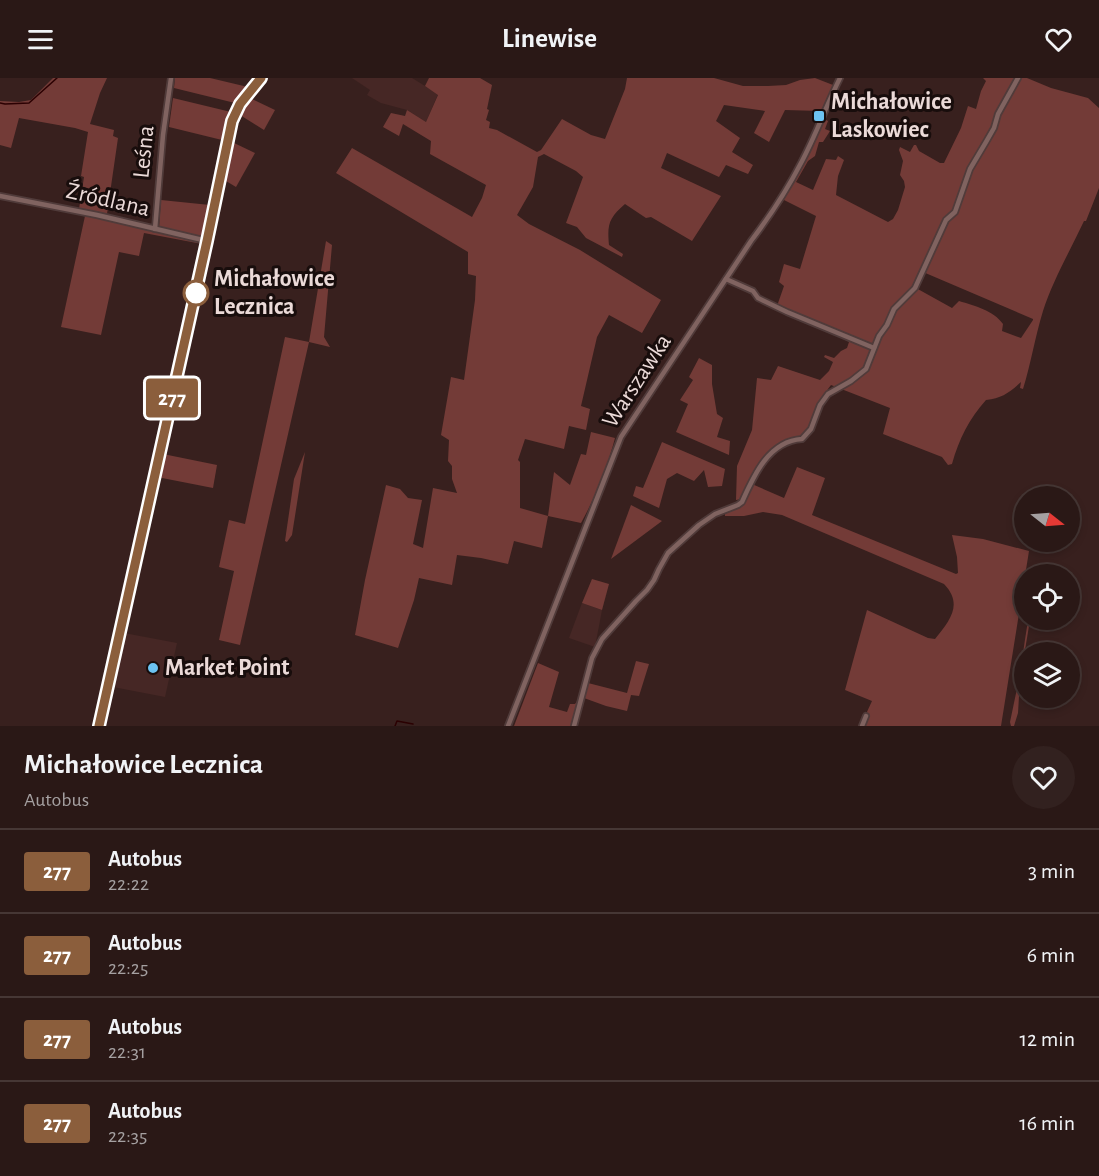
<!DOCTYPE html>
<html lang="pl">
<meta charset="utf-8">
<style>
:root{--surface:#2a1816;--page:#32211f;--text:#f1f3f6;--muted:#a5a0a1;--line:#463735}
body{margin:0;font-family:"Alegreya Sans",sans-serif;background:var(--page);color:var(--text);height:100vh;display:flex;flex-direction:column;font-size:22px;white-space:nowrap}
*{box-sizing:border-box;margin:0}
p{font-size:20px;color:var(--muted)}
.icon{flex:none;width:33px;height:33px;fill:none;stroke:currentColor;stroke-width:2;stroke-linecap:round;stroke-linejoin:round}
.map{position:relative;height:648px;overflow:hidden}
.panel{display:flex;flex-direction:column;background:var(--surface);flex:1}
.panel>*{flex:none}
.badge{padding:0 12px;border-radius:4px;font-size:21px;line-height:39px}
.needle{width:39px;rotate:107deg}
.controls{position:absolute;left:1014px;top:408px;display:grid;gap:12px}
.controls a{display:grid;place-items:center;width:66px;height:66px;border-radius:50%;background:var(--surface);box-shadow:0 3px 9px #0003,0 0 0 2px var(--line);font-size:30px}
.map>.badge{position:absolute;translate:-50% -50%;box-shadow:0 0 0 3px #fff}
.round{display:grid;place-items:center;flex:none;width:63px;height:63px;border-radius:32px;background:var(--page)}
.overview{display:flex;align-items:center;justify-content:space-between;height:102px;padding:0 24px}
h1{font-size:28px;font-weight:600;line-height:45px}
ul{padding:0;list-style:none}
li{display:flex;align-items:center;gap:18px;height:84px;padding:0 24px;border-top:2px solid var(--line)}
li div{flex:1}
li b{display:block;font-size:22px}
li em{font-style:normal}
li .badge{min-width:66px;font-weight:700;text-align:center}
header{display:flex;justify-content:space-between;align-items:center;height:78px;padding:0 24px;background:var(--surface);font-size:27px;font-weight:600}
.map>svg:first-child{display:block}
.built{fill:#462725}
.green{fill:#733b37;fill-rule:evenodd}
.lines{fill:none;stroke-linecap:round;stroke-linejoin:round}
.stream{stroke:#2b0002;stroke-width:1.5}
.minor-casing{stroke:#503b3a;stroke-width:8}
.minor{stroke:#806360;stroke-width:4.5}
.line-casing{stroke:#fff;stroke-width:14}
.line{stroke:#8b5e3c;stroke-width:9}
.poi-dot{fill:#6cc3f2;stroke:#180d0c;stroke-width:2}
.stop-dot{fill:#fff;stroke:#8b5e3c;stroke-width:3}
.labels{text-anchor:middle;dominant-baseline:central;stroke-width:6;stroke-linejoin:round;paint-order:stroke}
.poi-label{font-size:24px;font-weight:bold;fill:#ebdad8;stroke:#180d0c;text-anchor:start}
.street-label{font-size:24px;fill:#ebdad8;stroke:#180d0c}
.stop-label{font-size:24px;font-weight:bold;fill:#ebdad8;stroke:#180d0c;text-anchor:start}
</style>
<header><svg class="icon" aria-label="menu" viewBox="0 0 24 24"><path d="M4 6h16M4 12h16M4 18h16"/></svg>Linewise<svg class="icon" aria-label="heart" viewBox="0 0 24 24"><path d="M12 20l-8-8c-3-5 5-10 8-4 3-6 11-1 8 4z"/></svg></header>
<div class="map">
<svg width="1099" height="648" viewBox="0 0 1099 648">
<rect width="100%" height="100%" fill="#38201e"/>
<g class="built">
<polygon points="352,0 412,0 438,16 426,44 407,32 381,25 367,17 370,12"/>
<polygon points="582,525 602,532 595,569 569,560"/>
<polygon points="124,555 177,565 165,619 113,609"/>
</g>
<g class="green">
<polygon points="53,0 107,0 100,15 90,46 114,52 113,58 118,60 107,136 79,131 84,99 81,98 88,54 75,50 19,40 11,70 0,67 0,23 19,24 31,22"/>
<polygon points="175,0 210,0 248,9 235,25 174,10"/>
<path d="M 429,0 L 480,0 L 492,7 L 487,31 L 489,32 L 486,42 L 490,44 L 489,50 L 497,52 L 537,74 L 541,72 L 562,41 L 591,57 L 605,61 L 625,11 L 627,0 L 714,0 L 743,8 L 768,8 L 786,7 L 800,2 L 815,0 L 833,7 L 821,33 L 785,32 L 769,64 L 754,55 L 765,33 L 724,27 L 716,43 L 740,60 L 732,74 L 753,87 L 748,96 L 726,87 L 719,99 L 667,75 L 661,90 L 721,118 L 692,163 L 651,139 L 646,140 L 625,126 C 609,140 607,146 609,167 L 623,176 L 622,179 L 586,160 L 577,149 L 566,145 L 583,99 L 576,93 L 544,76 L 538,79 L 533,109 L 517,137 L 529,146 L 580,172 L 661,222 L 642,255 L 609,237 L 597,259 L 581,328 L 590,331 L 586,352 L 569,348 L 564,371 L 525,361 L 518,382 L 520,384 L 520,430 L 548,438 L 554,394 L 570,407 L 581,376 L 586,377 L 591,354 L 615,360 C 607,390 596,418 581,445 L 548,438 L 542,470 L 514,463 L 508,486 L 481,480 L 457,477 L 452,507 L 419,500 L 414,522 L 398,570 L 355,557 L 365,502 L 386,407 L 400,411 L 408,420 L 422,422 L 413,466 L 423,470 L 433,410 L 457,415 L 452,401 L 452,388 L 448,383 L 449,362 L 441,357 L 451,299 L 464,302 L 475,222 L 476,198 L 468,196 L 468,174 L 336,95 L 352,70 L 472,139 L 482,120 L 486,107 L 430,76 L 431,63 L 403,46 L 399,58 L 383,49 L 391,35 L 405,38 L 407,32 L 426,44 L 438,17 L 425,8 Z"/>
<path d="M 983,0 L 1027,0 L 1051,10 L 1088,20 L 1099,30 L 1099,110 L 1086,143 L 1084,143 C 1070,173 1053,202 1043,233 C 1035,259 1031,285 1023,311 L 1020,310 L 1021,304 C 1009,315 1002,320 986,322 C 969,341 959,361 952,386 L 948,387 L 942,379 L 883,356 L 890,330 L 831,307 L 828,311 L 803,359 C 798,360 793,359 788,361 C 766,369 751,400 741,421 L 736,422 L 737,388 L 752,352 L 757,300 L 771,302 L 778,288 L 820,302 L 829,293 L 833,284 L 824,279 L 825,277 L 834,280 L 841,273 L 847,270 L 849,264 L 842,260 L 841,256 L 777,228 L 784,208 L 779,204 L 784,186 L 800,191 L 816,138 L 784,122 L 765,148 L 794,101 L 824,41 L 828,43 L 825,51 L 830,53 L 823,64 L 819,64 L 815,78 L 808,83 L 796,104 L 813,112 L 826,81 L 836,82 L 838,78 L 844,82 L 838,98 L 836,117 L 888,144 L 893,141 L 898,132 L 905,109 L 904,103 L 900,97 L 903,83 L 899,72 L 900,69 L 910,74 L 914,67 L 916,67 L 919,73 L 940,85 L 944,85 L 961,50 L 968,28 L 976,31 L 981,13 L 986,3 ZM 923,194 L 1033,241 L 1033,242 L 1021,260 L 1002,253 L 1003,246 C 993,232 975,228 959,223 L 952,230 L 916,210 Z"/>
<polygon points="173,20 231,34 222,62 169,49"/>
<polygon points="250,20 275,32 264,52 240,37"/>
<polygon points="232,64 255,75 236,109 226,103"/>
<polygon points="161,122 210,127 203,160 159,150"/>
<polygon points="21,124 38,126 201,164 202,166 144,155 139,178 119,174 101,257 61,249 85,138"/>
<polygon points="326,163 332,167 324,259 330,269 309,264 240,567 219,562 234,493 219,489 229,442 245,446 285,259 309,264"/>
<polygon points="699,280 712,287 712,306 717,336 723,340 717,359 730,363 729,377 676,354 688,326 680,322 693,302 689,299"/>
<polygon points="662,364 725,391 722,408 708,409 704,392 694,403 677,395 667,401 659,430 633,418 636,408 643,410"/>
<polygon points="305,374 292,457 287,464 285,463 294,401"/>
<polygon points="163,376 217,387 213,410 157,399"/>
<path d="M 797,389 L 825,400 L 812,437 L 956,496 L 958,495 L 957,479 L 952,457 L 983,461 L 1029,473 L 1001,648 L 864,648 L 869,638 L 866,636 L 872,623 L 845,612 L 867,532 L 928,560 L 935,561 C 949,543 964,527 944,506 L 782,437 L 763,434 L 744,438 L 725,438 L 725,433 L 739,428 L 752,406 L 784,420 Z"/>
<polygon points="631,427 662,443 611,481"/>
<polygon points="592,501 609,506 602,532 582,525"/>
<polygon points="1028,542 1030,542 1020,602 1018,635 1014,648 1011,648 1010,644 1019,601"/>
<polygon points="636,583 649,586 639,618 631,617 627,633 606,628 584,620 588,605 627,615"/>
<polygon points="538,585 559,594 549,629 567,634 570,626 575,626 580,619 572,648 514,648"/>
</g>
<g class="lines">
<g class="stream">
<polyline points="0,25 5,26 29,25 57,0"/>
<polyline points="395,648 397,643 413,646"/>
</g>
<g class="minor-casing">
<g id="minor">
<polyline points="0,118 97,137 207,163"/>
<polyline points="155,151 163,57 171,0"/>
<polyline points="726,201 753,213 758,220 762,222 787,234 874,270"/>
<polyline points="99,648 207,163 232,43 240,26 260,0"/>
<path d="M 508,648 L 621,359 L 751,163 C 770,138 787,112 801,85 C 816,57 826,28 840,0"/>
<path d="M 574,648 L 592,580 L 602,561 L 636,523 L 647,512 L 654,502 L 659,491 L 668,475 L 699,447 L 715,436 L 738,427 L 742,424 C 754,397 769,363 802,361 L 811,351 L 820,327 L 828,316 L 851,303 L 866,291 L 879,258 L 887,247 L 894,231 L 915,210 L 946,142 L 955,134 L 970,91 L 986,64 L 994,50 L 998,36 L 1018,0"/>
<polyline points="862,648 866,638"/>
</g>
</g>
<use href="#minor" class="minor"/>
</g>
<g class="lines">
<g class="line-casing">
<polyline id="line" points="99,648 207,163 232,43 240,26 261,0"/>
</g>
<use href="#line" class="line"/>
</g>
<g class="poi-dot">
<rect x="813" y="32" width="12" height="12" rx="3"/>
<circle cx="153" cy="590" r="6"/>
</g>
<circle class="stop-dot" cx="196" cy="215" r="12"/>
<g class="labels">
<g class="poi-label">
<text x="831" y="24">Michałowice<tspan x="831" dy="28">Laskowiec</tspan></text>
<text x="165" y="590">Market Point</text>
</g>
<g class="street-label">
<text transform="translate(144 74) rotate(-84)">Leśna</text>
<text transform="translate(108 122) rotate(13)">Źródlana</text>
<text transform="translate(637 303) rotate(-57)">Warszawka</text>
</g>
<g class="stop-label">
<text x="214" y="201">Michałowice<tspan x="214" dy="28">Lecznica</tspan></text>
</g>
</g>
</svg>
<div class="controls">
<a><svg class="needle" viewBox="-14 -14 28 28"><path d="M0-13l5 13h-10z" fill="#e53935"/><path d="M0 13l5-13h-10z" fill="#a5a0a1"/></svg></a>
<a><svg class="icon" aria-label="locate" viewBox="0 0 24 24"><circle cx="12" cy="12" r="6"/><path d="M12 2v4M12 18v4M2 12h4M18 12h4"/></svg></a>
<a><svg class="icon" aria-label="layers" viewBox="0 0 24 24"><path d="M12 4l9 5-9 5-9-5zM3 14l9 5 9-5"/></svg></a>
</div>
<b class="badge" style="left:172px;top:320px;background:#8b5e3c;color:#fff">277</b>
</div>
<section class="panel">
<div class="overview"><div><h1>Michałowice Lecznica</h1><p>Autobus</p></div><a class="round"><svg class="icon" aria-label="heart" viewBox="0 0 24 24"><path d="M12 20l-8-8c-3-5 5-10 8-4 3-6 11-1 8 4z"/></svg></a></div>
<ul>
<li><span class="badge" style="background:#8b5e3c;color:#fff">277</span><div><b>Autobus</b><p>22:22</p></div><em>3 min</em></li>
<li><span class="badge" style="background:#8b5e3c;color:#fff">277</span><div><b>Autobus</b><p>22:25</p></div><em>6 min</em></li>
<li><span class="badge" style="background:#8b5e3c;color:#fff">277</span><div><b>Autobus</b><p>22:31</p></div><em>12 min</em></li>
<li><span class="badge" style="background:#8b5e3c;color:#fff">277</span><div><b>Autobus</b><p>22:35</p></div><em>16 min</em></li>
</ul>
</section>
